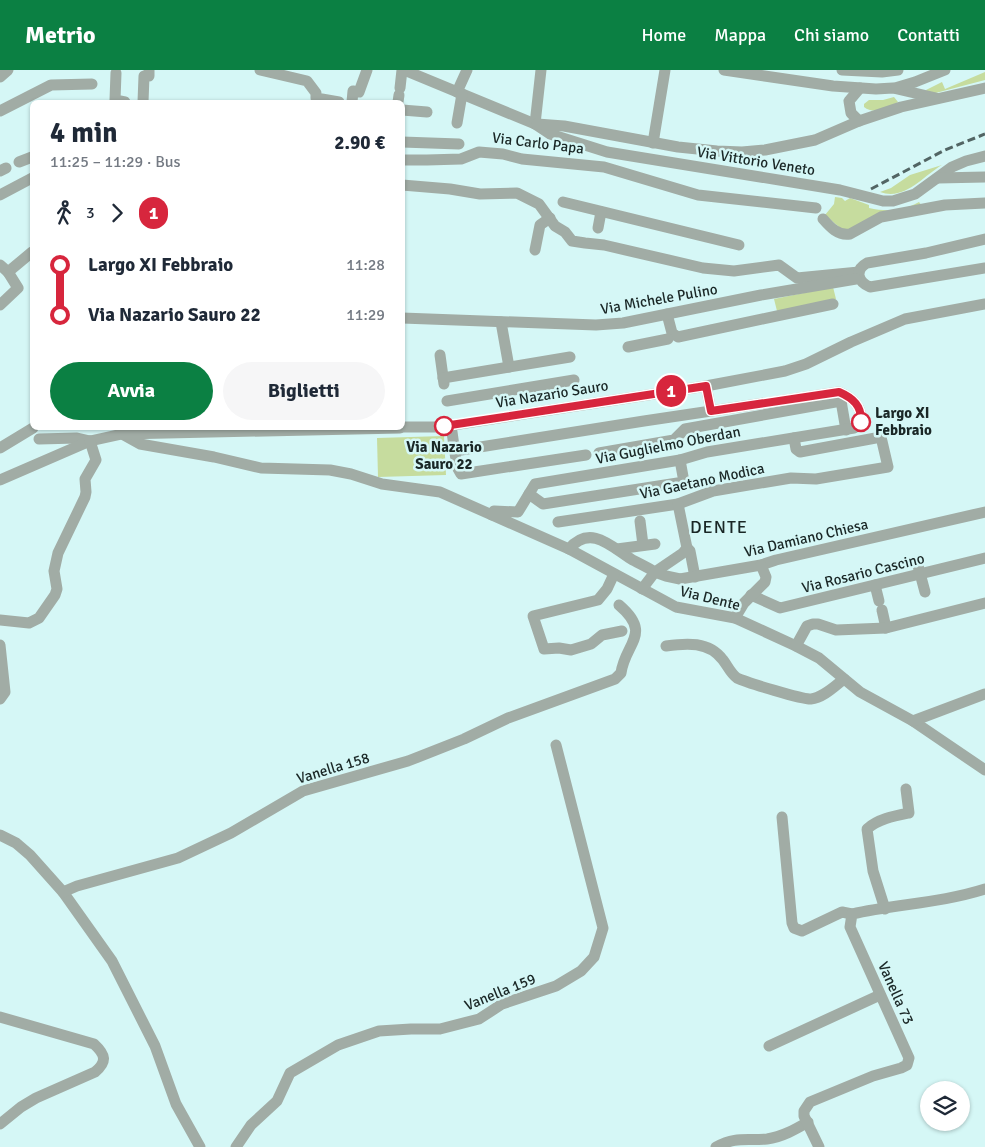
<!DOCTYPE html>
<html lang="it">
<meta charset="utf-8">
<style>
:root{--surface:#fff;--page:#f6f6f7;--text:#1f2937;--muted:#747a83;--accent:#0b8043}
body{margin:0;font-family:Signika,sans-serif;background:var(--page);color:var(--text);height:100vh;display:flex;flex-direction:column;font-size:19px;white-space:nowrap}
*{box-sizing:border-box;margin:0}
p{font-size:16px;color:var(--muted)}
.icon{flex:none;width:28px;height:28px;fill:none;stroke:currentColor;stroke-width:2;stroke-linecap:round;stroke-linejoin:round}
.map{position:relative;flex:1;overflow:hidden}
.details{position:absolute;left:30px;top:30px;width:375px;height:330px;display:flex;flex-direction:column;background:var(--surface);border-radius:8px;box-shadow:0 1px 4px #0004}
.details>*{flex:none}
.badge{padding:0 10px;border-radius:16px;font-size:18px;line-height:32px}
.buttons{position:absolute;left:920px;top:1011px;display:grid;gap:10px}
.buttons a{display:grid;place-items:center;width:50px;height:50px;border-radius:50%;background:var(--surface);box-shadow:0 1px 4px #0004;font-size:25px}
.map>.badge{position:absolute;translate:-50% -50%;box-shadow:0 0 0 2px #fff}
.legs{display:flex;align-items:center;gap:8px;height:55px;padding:0 20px;font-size:16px}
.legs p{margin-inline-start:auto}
.headline{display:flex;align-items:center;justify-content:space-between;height:85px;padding:0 20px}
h1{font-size:28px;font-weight:700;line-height:38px}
.button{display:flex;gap:10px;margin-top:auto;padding:10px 20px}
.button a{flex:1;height:58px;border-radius:30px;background:var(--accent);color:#fff;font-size:20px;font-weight:700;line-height:58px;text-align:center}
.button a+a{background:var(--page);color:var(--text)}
ul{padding:0 20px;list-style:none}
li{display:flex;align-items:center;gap:18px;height:50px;font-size:19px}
li i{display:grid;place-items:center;width:8px;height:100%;margin:0 6px;background:currentColor}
li i::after{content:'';width:12px;height:12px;margin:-6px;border:4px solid;border-radius:50%;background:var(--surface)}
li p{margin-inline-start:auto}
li:first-child i{background:linear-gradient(#0000 50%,currentColor 0)}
li:last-child i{background:linear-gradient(currentColor 50%,#0000 0)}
header{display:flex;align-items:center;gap:30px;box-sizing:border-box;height:70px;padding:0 25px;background:var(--accent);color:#fff}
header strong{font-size:24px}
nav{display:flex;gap:28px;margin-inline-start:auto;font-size:18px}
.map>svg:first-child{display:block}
.green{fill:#c6dc9e}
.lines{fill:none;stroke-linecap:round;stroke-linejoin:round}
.minor{stroke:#a1aca5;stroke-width:11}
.rail{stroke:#526564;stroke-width:3;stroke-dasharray:8 4;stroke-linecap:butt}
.line-1-casing{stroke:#fff;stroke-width:11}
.line-1{stroke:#d7263d;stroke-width:8}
.stop-1-dot{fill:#fff;stroke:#d7263d;stroke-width:2.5}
.labels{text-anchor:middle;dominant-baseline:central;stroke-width:5;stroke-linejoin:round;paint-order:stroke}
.street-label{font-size:15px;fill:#1a2726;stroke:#d5f7f6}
.stop-label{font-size:15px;font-weight:bold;fill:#1a2726;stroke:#d5f7f6;text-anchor:start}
.quarter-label{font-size:18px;letter-spacing:1px;fill:#1a2726;stroke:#d5f7f6}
</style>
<header>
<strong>Metrio</strong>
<nav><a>Home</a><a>Mappa</a><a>Chi siamo</a><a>Contatti</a></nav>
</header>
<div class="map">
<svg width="985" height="1077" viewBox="0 0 985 1077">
<rect width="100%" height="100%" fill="#d5f7f6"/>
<g class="green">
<polygon points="985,2 985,10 928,25 926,20 942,12 945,19"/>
<path d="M 894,27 L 898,32 C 888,38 874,45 864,37 L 864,34 L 869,30 L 883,30 Z"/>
<path d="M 942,95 C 923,106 905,131 880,122 L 891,118 L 910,105 Z"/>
<path d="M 835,127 L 842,128 L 845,131 L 850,128 L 869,135 L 869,138 C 887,142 903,141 919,132 L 922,136 L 845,162 L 825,145 L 834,134 Z"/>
<polygon points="833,217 836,229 777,241 774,229"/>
<polygon points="444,366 446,405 378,407 377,368"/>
</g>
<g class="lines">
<g class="minor">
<polyline points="260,0 307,11 316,23 316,28 339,32"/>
<polyline points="404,0 535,54 550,64 607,82 840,120 883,131 893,131 915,124 952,97 966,91 985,86"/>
<polyline points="724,0 833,16 876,19 893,18 936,28"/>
<polyline points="842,0 882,2 898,0"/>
<polyline points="116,3 115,30 125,32"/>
<polyline points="0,7 8,0"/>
<polyline points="400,18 402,0"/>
<polyline points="895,18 915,12 945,0"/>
<polyline points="457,22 467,0"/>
<polyline points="143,32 144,6 149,6 149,0"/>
<polyline points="352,32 353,21 359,22 367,0"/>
<polyline points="398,32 399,25"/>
<polyline points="402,40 427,42"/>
<polyline points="0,41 51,15 92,14"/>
<polyline points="859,51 851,43 849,31 860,18"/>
<polyline points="457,53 462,24"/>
<polyline points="535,54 541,0"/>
<polyline points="537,54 564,56 678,77 717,81 742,82 765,80 815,70 859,51 901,37 985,18"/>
<polyline points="402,72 459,74"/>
<polyline points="653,73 665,0"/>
<polyline points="402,90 427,90 461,89 479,82 503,84 522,89 604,97 698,125 816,138"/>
<polyline points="19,92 32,87"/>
<polyline points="0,101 6,98"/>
<polyline points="938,108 985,107"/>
<polyline points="402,115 450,119 480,124 517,123 539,134 555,156 565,162 572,171 585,173 604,175 703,198 734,201 779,195 797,208 859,202"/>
<polyline points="0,125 32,108"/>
<polyline points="563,132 739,175"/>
<path d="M 823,149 C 830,157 838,166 850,164 L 881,147 L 945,135 L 985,133"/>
<polyline points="598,158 601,142"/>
<path d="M 985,169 L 926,183 L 867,193 C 854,200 858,212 870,217 L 985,198"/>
<polyline points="535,180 540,155 550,148"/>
<polyline points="0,195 8,202 32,182"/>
<polyline points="0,235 18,218 8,202"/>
<polyline points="667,244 672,263 678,267 833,234"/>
<polyline points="402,248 596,255 623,253 761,225 856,209"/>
<polyline points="501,252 509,297"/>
<polyline points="628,277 668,269"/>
<polyline points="440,285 444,314"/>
<polyline points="443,308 570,287"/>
<polyline points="706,316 711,341"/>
<polyline points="840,325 846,360"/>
<polyline points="447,331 574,310"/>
<polyline points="451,355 457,397 461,404 586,385"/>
<polyline points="402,357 440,357 706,316 785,301 806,294 851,272 905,249 985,234"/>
<polyline points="122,364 140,374 214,387 261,398 330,400 351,404 382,414 440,422 492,445"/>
<polyline points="39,369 77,368 90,371"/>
<polyline points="0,378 33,358"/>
<path d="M 455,381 L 644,351 L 839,322 C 853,328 862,336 861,351 L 854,358 L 707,382 L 680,390 L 535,414 L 518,442 L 494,441 L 492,445 L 569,479 L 676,537 L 735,548 L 796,576 L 819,588 L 860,622 L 913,651 L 985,700"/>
<polyline points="599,383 674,370 685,359 841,331"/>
<polyline points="0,410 90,371 122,364 400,358"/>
<polyline points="529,424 543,434 684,412 680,390"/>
<polyline points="640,451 643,475"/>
<polyline points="558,452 678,434 713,421 791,408 816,409 888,397 881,367 800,382 796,379 794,368"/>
<polyline points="687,478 690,481 695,507"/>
<path d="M 569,479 C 590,454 611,476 631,489 C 638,493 647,497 655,502 L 683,483 L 687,478 L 678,434"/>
<polyline points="617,479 655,474"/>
<polyline points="917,492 925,522"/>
<polyline points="614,504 607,519 598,530 533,546 544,579 559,578 571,580 591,574 602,565 622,561"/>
<polyline points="875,515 879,531"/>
<polyline points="642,519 655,502 666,506 680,509 761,495 776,490 985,442"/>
<polyline points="751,525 780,538 985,488"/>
<polyline points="882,540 886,558"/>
<polyline points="735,548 744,533 765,512 766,507 761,495"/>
<polyline points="0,550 29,553 39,548 55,525 57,519 54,501 58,483 85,427 86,422 85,409 96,390 90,371"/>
<polyline points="0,575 5,622 0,629"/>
<path d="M 666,576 C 686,573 709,571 723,590 C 727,595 731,604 737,608 C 745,612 804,630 811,629 C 823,628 835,616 844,609"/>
<polyline points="796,576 807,556 813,554 818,554 836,560 886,558 985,533"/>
<polyline points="913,651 985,624"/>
<polyline points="782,747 792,853 794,858 802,861 842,842 852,844"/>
<polyline points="0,765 16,773 30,785 63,822 112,891 155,976 176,1034 200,1077"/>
<path d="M 63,822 L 77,816 L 178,788 L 231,763 L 303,721 L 408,691 L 464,669 L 508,648 L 615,609 L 621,603 C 625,573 653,564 619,535"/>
<path d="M 885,839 L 873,801 L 867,759 C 878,749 894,746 909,743 L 906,719"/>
<path d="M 0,947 L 94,974 C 106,985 107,992 95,1002 L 36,1028 L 21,1037 L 0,1054"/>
<polyline points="769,976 880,925"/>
<polyline points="236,1077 251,1055 277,1031 290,1003 338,975 379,961 411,959 440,959 479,949 502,934 556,916 581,901 594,887 603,858 556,675"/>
<path d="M 716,1077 C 737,1066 746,1071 767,1069 C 782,1067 796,1059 808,1052"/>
<path d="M 819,1077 L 804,1046 L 804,1041 L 810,1032 L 873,1006 L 901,998 L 907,995 L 909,988 L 850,857 L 852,844 C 896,834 941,833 985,819"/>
</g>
<polyline class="rail" points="871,119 945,80 985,64"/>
</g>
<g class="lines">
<g class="line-1-casing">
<path id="line-1" d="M 444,356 L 706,316 L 711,341 L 839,322 C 853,328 862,336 861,352"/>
</g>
<use href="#line-1" class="line-1"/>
</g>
<g class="stop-1-dot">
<circle cx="861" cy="352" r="9"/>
<circle cx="444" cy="356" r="9"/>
</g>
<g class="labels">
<g class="street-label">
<text transform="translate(538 73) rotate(7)">Via Carlo Papa</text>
<text transform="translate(756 91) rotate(9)">Via Vittorio Veneto</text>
<text transform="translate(659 229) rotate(-10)">Via Michele Pulino</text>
<text transform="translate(552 324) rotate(-9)">Via Nazario Sauro</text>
<text transform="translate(668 375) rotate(-11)">Via Guglielmo Oberdan</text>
<text transform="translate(702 411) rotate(-12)">Via Gaetano Modica</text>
<text transform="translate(806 468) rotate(-13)">Via Damiano Chiesa</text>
<text transform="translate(863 503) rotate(-14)">Via Rosario Cascino</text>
<text transform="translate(710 528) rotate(14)">Via Dente</text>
<text transform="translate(333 698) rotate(-17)">Vanella 158</text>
<text transform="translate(500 922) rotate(-22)">Vanella 159</text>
<text transform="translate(896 923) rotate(66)">Vanella 73</text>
</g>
<g class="stop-label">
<text x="875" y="343">Largo XI<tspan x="875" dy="17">Febbraio</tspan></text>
<text x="444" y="377" text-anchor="middle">Via Nazario<tspan x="444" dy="17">Sauro 22</tspan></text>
</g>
<g class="quarter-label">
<text x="719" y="457">DENTE</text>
</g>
</g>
</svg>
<div class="buttons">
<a><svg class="icon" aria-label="layers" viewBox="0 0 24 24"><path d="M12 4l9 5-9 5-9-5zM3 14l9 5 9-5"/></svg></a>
</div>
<b class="badge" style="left:671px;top:321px;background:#d7263d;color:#fff">1</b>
<section class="details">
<div class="headline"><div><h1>4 min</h1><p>11:25 – 11:29 · Bus</p></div><b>2.90 €</b></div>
<div class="legs"><svg class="icon" aria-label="walk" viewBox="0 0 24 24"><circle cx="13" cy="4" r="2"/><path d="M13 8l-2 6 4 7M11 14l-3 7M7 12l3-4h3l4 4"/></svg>3<svg class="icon" aria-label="forward" viewBox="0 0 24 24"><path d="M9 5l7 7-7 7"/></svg><b class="badge" style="background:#d7263d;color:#fff">1</b></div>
<ul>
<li><i style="color:#d7263d"></i><b>Largo XI Febbraio</b><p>11:28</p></li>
<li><i style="color:#d7263d"></i><b>Via Nazario Sauro 22</b><p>11:29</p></li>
</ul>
<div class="button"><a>Avvia</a><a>Biglietti</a></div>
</section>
</div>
